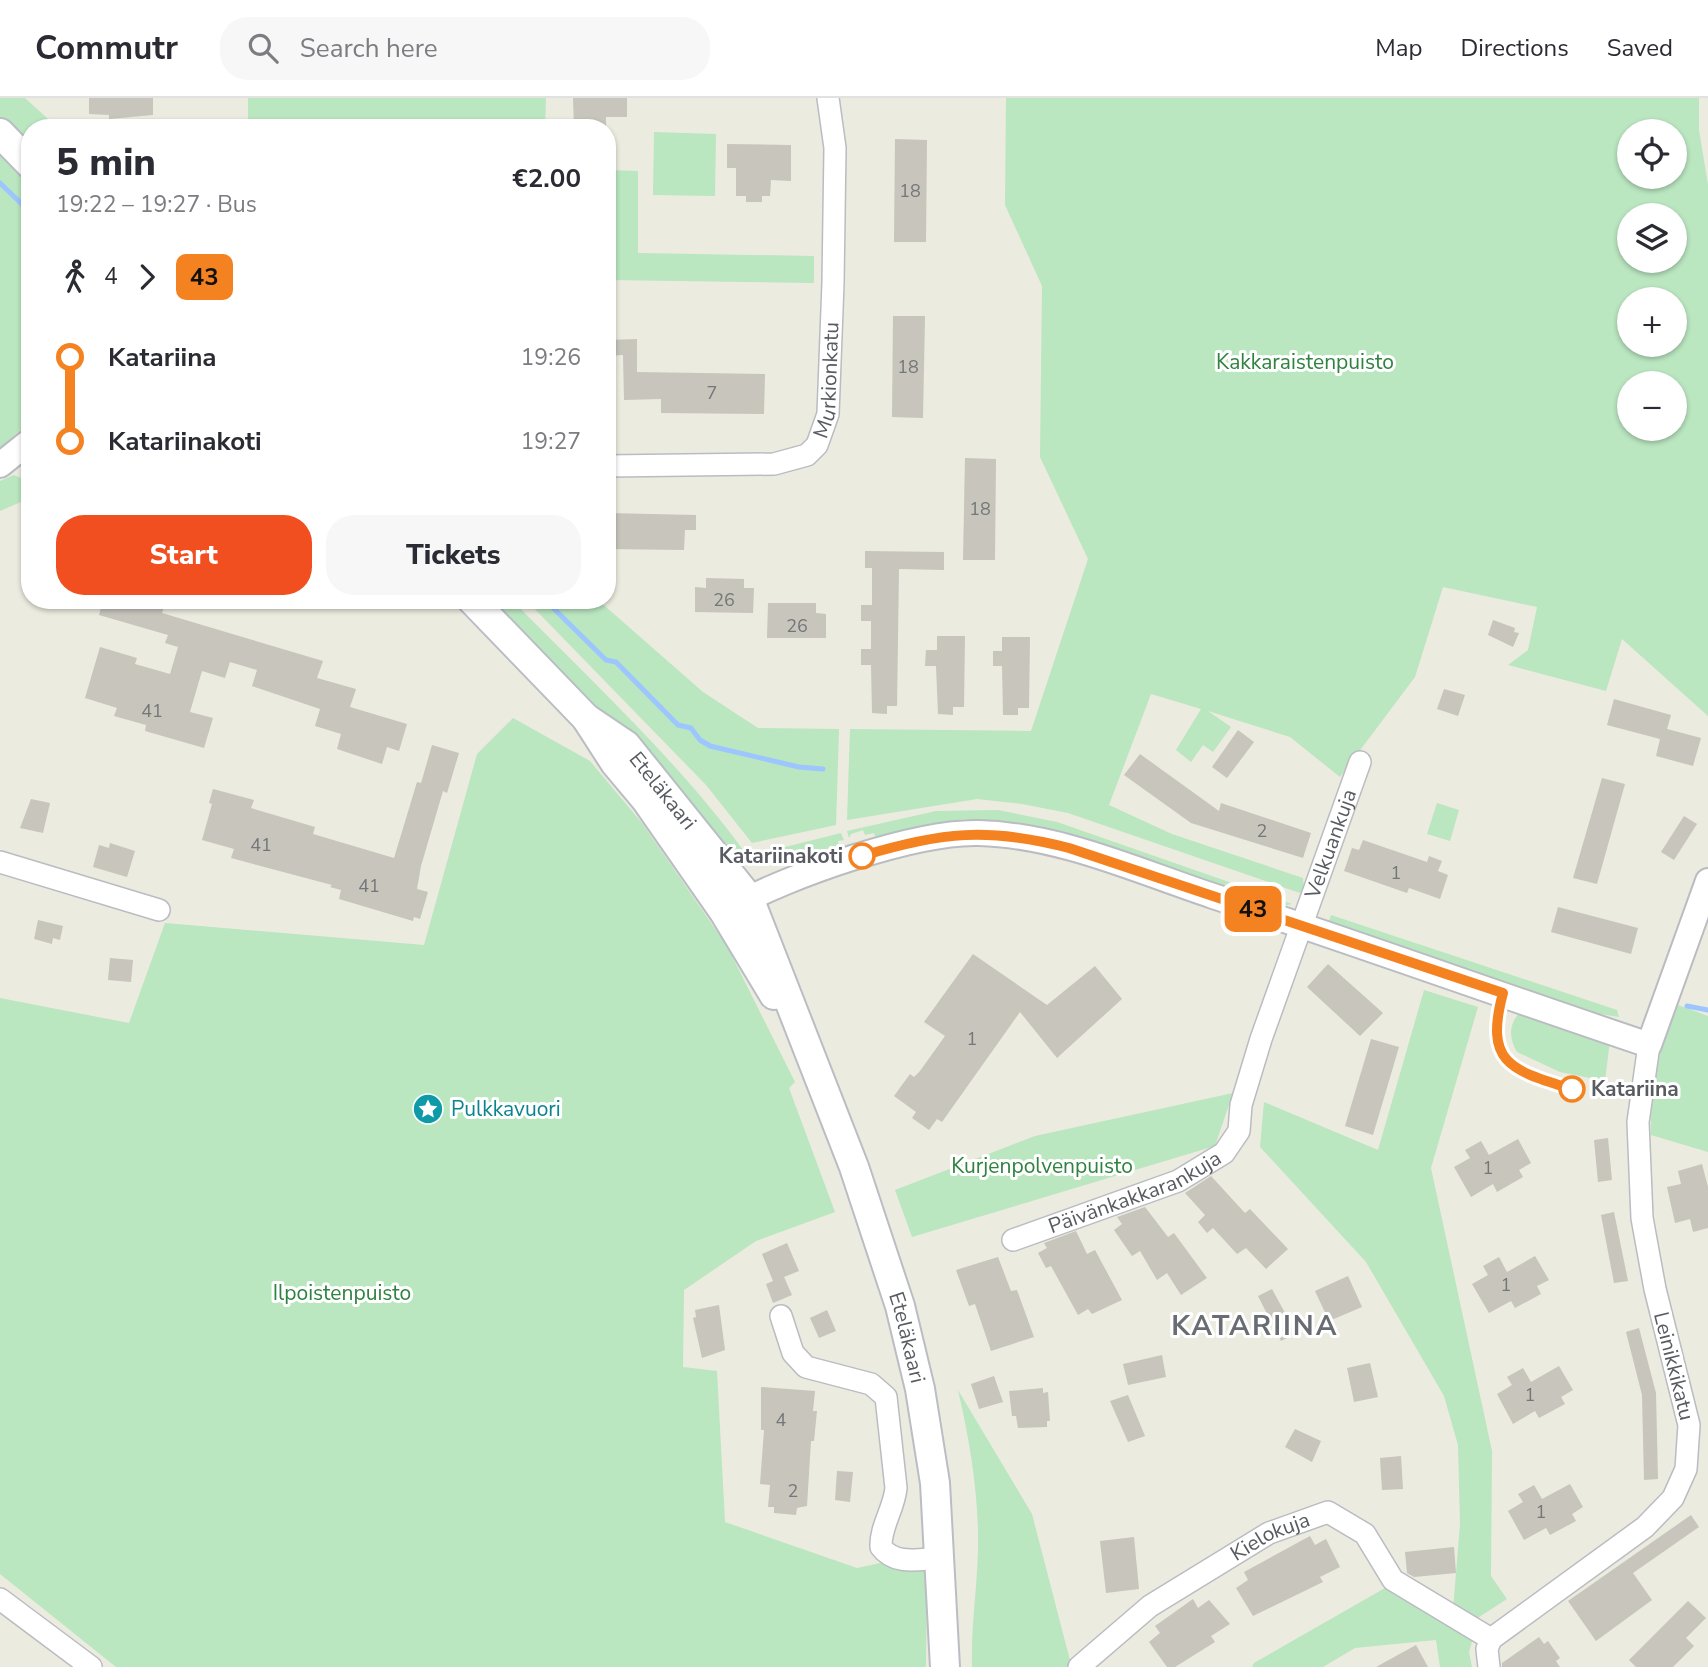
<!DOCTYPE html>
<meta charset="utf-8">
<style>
:root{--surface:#fff;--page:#f7f7f7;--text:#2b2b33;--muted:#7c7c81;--line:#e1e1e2;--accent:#f14f20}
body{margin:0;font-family:"Nunito Sans",sans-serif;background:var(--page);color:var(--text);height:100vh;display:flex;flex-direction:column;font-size:26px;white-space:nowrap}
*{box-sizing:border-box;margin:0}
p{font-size:23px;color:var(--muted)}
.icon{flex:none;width:38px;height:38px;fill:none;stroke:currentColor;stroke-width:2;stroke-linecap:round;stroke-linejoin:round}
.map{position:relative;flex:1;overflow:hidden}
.drawer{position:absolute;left:21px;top:21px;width:595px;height:490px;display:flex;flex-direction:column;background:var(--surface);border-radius:28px;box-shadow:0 2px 5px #0004}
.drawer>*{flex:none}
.badge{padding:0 14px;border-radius:10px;font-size:24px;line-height:46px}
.tools{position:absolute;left:1617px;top:21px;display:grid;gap:14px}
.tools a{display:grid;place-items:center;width:70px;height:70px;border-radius:50%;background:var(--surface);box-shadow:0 2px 5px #0004;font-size:35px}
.map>.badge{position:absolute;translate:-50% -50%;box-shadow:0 0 0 4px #fff}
.legs{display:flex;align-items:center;gap:10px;height:77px;padding:0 35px;font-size:23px}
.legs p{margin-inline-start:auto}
.head{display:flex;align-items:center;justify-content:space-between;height:119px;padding:0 35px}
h1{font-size:38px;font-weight:800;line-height:52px}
.primary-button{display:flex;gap:14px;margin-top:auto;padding:14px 35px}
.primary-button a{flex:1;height:80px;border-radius:28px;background:var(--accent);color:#fff;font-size:28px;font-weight:800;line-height:80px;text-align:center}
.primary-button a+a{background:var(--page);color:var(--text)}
ul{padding:0 35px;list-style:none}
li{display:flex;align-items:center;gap:24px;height:84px;font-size:26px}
li i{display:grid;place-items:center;width:10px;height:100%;margin:0 9px;background:currentColor}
li i::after{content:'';width:18px;height:18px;margin:-9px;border:5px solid;border-radius:50%;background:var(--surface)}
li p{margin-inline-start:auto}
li:first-child i{background:linear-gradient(#0000 50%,currentColor 0)}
li:last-child i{background:linear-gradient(currentColor 50%,#0000 0)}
header{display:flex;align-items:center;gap:42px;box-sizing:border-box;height:98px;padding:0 35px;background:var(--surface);border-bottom:2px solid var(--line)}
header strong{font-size:33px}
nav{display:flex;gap:38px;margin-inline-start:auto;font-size:24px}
.search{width:490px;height:63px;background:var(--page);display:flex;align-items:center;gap:18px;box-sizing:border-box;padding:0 24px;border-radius:28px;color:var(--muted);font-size:26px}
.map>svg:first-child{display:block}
.green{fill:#bae6c0;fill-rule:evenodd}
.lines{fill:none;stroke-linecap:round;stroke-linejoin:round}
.stream{stroke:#9dc6ff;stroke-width:5}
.building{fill:#c7c5bc}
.minor-casing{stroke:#babcc2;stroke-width:24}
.tertiary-casing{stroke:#babcc2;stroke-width:28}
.secondary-casing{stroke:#babdc4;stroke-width:32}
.minor{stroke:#fff;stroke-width:21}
.tertiary{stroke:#fff;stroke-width:24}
.secondary{stroke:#fff;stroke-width:28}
.line-1-casing{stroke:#fff;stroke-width:16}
.line-1{stroke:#f58220;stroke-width:10}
.stop-1-dot{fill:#fff;stroke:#f58220;stroke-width:3.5}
.labels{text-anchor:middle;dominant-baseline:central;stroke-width:6;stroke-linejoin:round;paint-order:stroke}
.number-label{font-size:18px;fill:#747678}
.park-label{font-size:21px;fill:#2f8240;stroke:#fff}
.street-label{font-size:21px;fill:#585b61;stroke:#fff}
.stop-label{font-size:21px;font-weight:bold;fill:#585b61;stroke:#fff;text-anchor:end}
.culture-label{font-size:21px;fill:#0d838f;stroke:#fff;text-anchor:start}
.district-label{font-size:28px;font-weight:bold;letter-spacing:2px;fill:#696d73;stroke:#fff}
</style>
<header>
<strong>Commutr</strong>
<div class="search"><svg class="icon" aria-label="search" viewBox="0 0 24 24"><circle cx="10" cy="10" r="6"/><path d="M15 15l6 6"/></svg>Search here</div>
<nav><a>Map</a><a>Directions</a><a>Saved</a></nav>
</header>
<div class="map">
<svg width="1708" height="1569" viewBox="0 0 1708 1569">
<rect width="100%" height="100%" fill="#ecebdf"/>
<g class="green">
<polygon points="0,0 25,0 58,30 30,30 30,48 0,19"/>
<polygon points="248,0 546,0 545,30 248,30"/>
<path d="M 1006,0 L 1699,0 L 1699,32 L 1708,87 L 1708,618 L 1622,541 L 1606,593 L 1508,567 L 1528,552 L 1537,509 L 1443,489 L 1415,579 L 1340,679 L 1290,639 L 1208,613 L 1231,629 L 1213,654 L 1203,647 L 1191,664 L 1176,652 L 1201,611 L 1151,596 L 1109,707 L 1172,736 L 1303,780 L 1304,792 L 1300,795 L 1068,715 L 1022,706 L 977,701 L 847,722 L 850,631 L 1031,633 L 1088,461 L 1040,359 L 1042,188 L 1005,107 ZM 1629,33 L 1675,33 L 1675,79 L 1629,79 ZM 1629,117 L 1675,117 L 1675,163 L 1629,163 ZM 1629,201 L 1675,201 L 1675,247 L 1629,247 ZM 1629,285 L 1675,285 L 1675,331 L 1629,331 Z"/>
<polygon points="654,34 716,36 715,98 653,97"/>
<polygon points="0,56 30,89 30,323 0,351"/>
<polygon points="607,72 638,73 638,155 814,158 814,185 607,182"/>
<polygon points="14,377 28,383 30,400 0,413 0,383"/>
<path d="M 494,502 L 512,502 C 595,587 683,667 752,764 L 732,759 L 642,656 L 496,509 Z"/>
<polygon points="526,502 598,502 703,594 758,630 839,631 836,727 752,745 706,687"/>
<polygon points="513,620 590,663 642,725 727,848 795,984 789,990 835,1114 756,1143 684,1192 683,1269 717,1273 725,1424 857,1470 885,1464 927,1474 926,1569 116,1569 0,1476 0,900 129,925 165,825 424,847 477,656"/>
<polygon points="1437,705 1459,712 1450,743 1427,736"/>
<polygon points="998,712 1057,724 1292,806 1282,808 1055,734 964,721 875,739 874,735 865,737 863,732 851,736 849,740 847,733 936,713"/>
<polygon points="841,735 844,742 838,743 839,748 765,765 760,759 761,755"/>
<polygon points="1331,817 1617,912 1619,919 1594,915 1328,826"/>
<polygon points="1424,892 1478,909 1431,1070 1492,1353 1491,1478 1507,1501 1473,1523 1453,1512 1460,1426 1458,1347 1444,1298 1366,1164 1260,1049 1264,1004 1378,1052"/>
<path d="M 1678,907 L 1708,918 L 1708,1054 L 1651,1037 C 1650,990 1656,949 1678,907 Z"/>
<path d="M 1521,913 L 1610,942 L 1605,983 L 1560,974 L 1517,954 C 1508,939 1509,925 1521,913 Z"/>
<polygon points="1233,995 1215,1048 912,1139 895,1092 1035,1038"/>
<path d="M 958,1292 L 1032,1416 L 1071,1566 L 1067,1569 L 972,1569 C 971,1527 977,1492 978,1451 C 979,1398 970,1344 958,1292 Z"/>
<polygon points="1392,1486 1473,1540 1469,1554 1472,1569 1440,1569 1436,1542 1355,1550 1323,1569 1252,1569 1254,1565"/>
</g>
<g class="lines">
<g class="stream">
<polyline points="0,85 30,114"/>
<polyline points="545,502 606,562 616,564 678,627 691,630 700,642 710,648 799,669 823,671"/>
<polyline points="1687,908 1708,912"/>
</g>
</g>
<g class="building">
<polygon points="89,0 153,0 153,17 109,21 109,17 89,16"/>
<polygon points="573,0 627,0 627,19 606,19 606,30 574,30"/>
<polygon points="895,41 927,42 926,144 894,144"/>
<polygon points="727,46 791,47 791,83 771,82 770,98 762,98 762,104 746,104 746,98 736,98 736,70 727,70"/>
<polygon points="893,218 925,218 923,320 892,319"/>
<polygon points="637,241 637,274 765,276 764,316 661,315 661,301 624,302 623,257 607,258 607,242"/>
<polygon points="965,360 996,361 995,462 963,462"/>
<polygon points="607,415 696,417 696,432 685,432 684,452 607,451"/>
<polygon points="865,453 944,454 944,472 899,471 897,608 887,608 887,616 872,615 871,567 861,567 861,551 871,551 871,523 861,523 861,507 872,507 872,470 865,470"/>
<polygon points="706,480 744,481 744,490 754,490 753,515 695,514 695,489 706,490"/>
<polygon points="103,502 146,502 164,508 162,515 323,563 317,580 356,591 350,609 407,626 399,653 387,649 382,666 337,651 341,636 315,628 320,611 252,588 257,572 230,564 225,580 202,573 190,614 213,620 204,650 145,633 146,627 114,618 117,610 85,600 100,549 137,560 135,566 170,576 178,549 165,545 168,537 99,517"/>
<polygon points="768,505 816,505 816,515 826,516 826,540 767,540"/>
<polygon points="1493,522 1515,530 1514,534 1519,535 1513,549 1488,537"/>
<polygon points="937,538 965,538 964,609 953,609 953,617 938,616 936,568 925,568 926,552 937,552"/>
<polygon points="1002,539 1030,539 1029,610 1018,610 1018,617 1003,617 1002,568 993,568 993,553 1002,553"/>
<polygon points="1444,591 1465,597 1458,618 1437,611"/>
<polygon points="1614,601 1671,617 1667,631 1701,640 1693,668 1656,658 1660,641 1607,627"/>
<polygon points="1238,632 1254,644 1227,680 1212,669"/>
<polygon points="432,647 459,655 447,695 443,693 421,768 417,791 428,794 420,821 414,819 413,823 339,801 341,792 330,789 332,787 231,760 234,751 202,742 212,706 209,705 213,691 254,702 251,710 315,729 313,736 394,760 417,684 421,685"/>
<polygon points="1140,656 1219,713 1221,705 1311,735 1303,760 1191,725 1124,677"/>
<polygon points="1602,680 1625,686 1597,786 1573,780"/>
<polygon points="31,701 50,705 43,735 20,730"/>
<polygon points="1684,718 1697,726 1674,762 1661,754"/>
<polygon points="1363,742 1427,764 1429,758 1442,763 1438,773 1448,777 1440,801 1409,790 1407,795 1344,773 1352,750 1359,752"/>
<polygon points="110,745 135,753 127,779 93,769 99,747 109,750"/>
<polygon points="1558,809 1638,830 1631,856 1551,834"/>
<polygon points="38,822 63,828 60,842 53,840 52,846 34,841"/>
<polygon points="973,856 1047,907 1095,868 1122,901 1057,960 1020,914 942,1024 937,1021 929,1032 912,1020 916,1014 894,998 910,976 914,979 920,973 945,938 924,924"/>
<polygon points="110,860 133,862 131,884 108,882"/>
<polygon points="1328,866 1383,915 1360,938 1307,889"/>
<polygon points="1371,941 1399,949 1373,1037 1345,1028"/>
<polygon points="1608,1040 1612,1082 1598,1084 1594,1042"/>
<polygon points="1518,1041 1531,1065 1519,1072 1523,1079 1497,1094 1493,1086 1471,1099 1454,1069 1470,1060 1465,1052 1481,1043 1489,1057"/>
<polygon points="1702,1066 1708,1089 1708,1130 1693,1134 1690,1121 1675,1125 1667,1089 1681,1086 1678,1073"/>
<polygon points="1211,1078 1245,1115 1250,1111 1288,1151 1266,1171 1246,1150 1237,1156 1213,1130 1207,1135 1198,1124 1205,1117 1185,1095"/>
<polygon points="1145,1109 1168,1139 1174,1135 1207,1180 1181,1197 1167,1175 1157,1182 1140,1153 1132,1158 1114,1132 1122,1126 1117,1119"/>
<polygon points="1614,1114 1628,1183 1614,1185 1601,1117"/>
<polygon points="1076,1133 1087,1156 1095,1152 1122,1202 1092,1216 1088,1211 1078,1217 1051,1168 1046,1170 1038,1155 1047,1150 1044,1145"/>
<polygon points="787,1145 799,1173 784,1179 792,1197 773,1205 766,1186 773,1183 762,1156"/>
<polygon points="1535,1158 1549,1182 1537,1188 1541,1196 1515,1210 1511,1203 1489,1215 1472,1186 1488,1177 1483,1168 1499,1159 1507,1174"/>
<polygon points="998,1159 1011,1193 1017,1192 1034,1239 991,1253 975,1206 969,1208 956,1172"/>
<polygon points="1348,1178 1362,1209 1329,1223 1315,1193"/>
<polygon points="1272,1191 1296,1235 1281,1243 1258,1198"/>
<polygon points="719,1207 725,1252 702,1260 693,1220 696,1219 695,1212"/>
<polygon points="827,1212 836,1233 819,1240 810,1220"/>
<polygon points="1639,1230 1656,1295 1658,1381 1644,1382 1642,1297 1626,1234"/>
<polygon points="1162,1257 1166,1279 1128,1287 1123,1266"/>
<polygon points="1370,1265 1378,1299 1354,1304 1347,1270"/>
<polygon points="1559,1268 1573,1292 1561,1299 1565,1306 1539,1320 1535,1313 1513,1326 1497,1296 1512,1287 1507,1279 1523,1270 1531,1284"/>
<polygon points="994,1278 1003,1304 979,1311 971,1286"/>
<polygon points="761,1289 815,1293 813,1313 817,1313 814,1343 811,1343 807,1408 797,1410 796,1417 774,1415 774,1409 768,1409 770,1387 760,1386 764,1332 761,1332"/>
<polygon points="1043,1290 1043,1295 1048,1294 1050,1323 1047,1323 1047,1329 1018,1330 1016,1318 1012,1318 1009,1293"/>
<polygon points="1128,1297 1145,1338 1128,1344 1110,1303"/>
<polygon points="1295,1331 1321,1343 1312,1364 1285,1349"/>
<polygon points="1401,1358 1403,1391 1382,1392 1380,1360"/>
<polygon points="837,1373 853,1374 850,1404 835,1402"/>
<polygon points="1570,1386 1583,1409 1572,1416 1576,1423 1550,1437 1546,1430 1524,1442 1508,1413 1523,1404 1518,1396 1534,1387 1542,1401"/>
<polygon points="1691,1417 1699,1429 1633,1475 1652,1502 1596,1543 1568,1503"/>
<polygon points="1310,1438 1315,1447 1326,1441 1340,1469 1320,1479 1323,1484 1253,1518 1236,1490 1248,1482 1244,1474"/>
<polygon points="1134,1439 1139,1491 1106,1495 1100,1443"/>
<polygon points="1454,1449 1456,1475 1414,1479 1407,1475 1405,1454"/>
<polygon points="1193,1501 1198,1510 1209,1502 1230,1526 1211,1538 1215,1544 1175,1569 1167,1569 1149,1544 1160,1535 1155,1528"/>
<polygon points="1688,1503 1706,1520 1686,1540 1694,1548 1673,1569 1636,1569 1629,1562"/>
<polygon points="1539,1539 1544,1546 1548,1543 1560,1560 1556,1563 1560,1569 1502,1569 1502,1565"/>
<polygon points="1416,1547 1428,1569 1376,1569"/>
</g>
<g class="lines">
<g class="minor-casing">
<g id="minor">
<path id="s1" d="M 607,368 L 774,366 L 807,357 L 817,347 L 828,316 L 833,185 L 835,50 L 828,0"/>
<polyline points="0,764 159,812"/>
<path id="s2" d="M 1013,1142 L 1178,1083 L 1224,1055 L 1239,1033 L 1241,1007 L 1261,941 L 1360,664"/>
<path d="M 781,1218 L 793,1255 L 806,1269 L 871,1286 L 886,1299 L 896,1390 C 894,1411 880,1429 881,1449 C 895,1468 920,1461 940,1460"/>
<polyline points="0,1501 91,1569"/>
<path id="s3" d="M 1079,1569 L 1150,1508 L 1269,1435 L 1328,1414 L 1365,1436 L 1393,1482 L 1491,1541"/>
<polyline points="1489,1569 1487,1551 1491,1541 1645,1429 1673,1400 1686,1371 1689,1327 1655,1191 1642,1120 1638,1024 1649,947"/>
</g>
</g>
<g class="tertiary-casing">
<g id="tertiary">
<polyline points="0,367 30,343"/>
<path d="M 733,809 C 787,778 917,733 979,735 C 1059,737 1138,773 1213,798 C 1359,846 1503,898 1649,947 L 1708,783"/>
</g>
</g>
<g class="secondary-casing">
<g id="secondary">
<polyline points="0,35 30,66"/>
<polyline points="472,502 586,620 615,665 646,702 724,814 774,897"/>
<path id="s4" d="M 586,620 L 626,647 L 749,800 L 854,1069 L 900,1208 L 920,1291 L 935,1385 L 945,1569"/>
</g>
</g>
<use href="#minor" class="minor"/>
<use href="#tertiary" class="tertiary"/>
<use href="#secondary" class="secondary"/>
</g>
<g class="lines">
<g class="line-1-casing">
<path id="line-1" d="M 862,758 C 941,734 988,729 1069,750 L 1503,895 C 1484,966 1511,972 1572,991"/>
</g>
<use href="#line-1" class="line-1"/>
</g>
<defs>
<g id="sight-disc" transform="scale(1.575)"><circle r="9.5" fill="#0f9aa8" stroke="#fff"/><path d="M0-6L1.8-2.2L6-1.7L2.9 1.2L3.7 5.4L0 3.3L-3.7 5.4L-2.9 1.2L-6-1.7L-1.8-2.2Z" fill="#fff"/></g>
</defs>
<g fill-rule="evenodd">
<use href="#sight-disc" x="428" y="1011"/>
</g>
<g class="stop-1-dot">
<circle cx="862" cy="758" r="12"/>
<circle cx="1572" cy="991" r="12"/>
</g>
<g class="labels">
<g class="number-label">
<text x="910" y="93">18</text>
<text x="908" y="269">18</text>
<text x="712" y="295">7</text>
<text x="980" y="411">18</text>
<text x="724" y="502">26</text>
<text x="797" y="528">26</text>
<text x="152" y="613">41</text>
<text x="1262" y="733">2</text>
<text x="261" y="747">41</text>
<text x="1396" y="775">1</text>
<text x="369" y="788">41</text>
<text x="972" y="941">1</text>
<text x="1488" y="1070">1</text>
<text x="1506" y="1187">1</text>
<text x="1530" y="1297">1</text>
<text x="781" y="1322">4</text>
<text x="793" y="1393">2</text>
<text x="1541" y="1414">1</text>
</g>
<g class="park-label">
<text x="1305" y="264">Kakkaraistenpuisto</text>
<text x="1042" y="1068">Kurjenpolvenpuisto</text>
<text x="342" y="1195">Ilpoistenpuisto</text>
</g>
<g class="street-label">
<text stroke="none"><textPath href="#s1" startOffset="282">Murkionkatu</textPath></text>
<text stroke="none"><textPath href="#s4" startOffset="107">Eteläkaari</textPath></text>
<text stroke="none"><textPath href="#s2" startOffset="558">Velkuankuja</textPath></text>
<text stroke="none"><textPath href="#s2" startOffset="131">Päivänkakkarankuja</textPath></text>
<text stroke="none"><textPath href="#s4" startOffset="712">Eteläkaari</textPath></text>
<text transform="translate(1674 1268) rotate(76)">Leinikkikatu</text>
<text stroke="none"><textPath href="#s3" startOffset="233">Kielokuja</textPath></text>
</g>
<g class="stop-label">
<text x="843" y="758">Katariinakoti</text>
<text x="1591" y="991" text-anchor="start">Katariina</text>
</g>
<g class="culture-label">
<text x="451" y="1011">Pulkkavuori</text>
</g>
<g class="district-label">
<text x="1255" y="1228">KATARIINA</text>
</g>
</g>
</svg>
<div class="tools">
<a><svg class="icon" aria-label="locate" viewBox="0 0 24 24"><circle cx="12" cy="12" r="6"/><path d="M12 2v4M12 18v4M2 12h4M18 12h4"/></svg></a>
<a><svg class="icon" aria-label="layers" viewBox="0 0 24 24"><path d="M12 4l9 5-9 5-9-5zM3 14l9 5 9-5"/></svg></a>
<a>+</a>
<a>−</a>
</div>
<b class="badge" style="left:1253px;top:811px;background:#f58220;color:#111">43</b>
<section class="drawer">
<div class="head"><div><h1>5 min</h1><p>19:22 – 19:27 · Bus</p></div><b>€2.00</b></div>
<div class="legs"><svg class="icon" aria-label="walk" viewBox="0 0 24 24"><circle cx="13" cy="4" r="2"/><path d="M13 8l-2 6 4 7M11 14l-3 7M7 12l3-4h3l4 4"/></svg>4<svg class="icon" aria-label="forward" viewBox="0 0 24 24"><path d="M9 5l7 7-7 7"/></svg><b class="badge" style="background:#f58220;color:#111">43</b></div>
<ul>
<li><i style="color:#f58220"></i><b>Katariina</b><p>19:26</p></li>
<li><i style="color:#f58220"></i><b>Katariinakoti</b><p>19:27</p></li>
</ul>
<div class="primary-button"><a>Start</a><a>Tickets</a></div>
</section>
</div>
